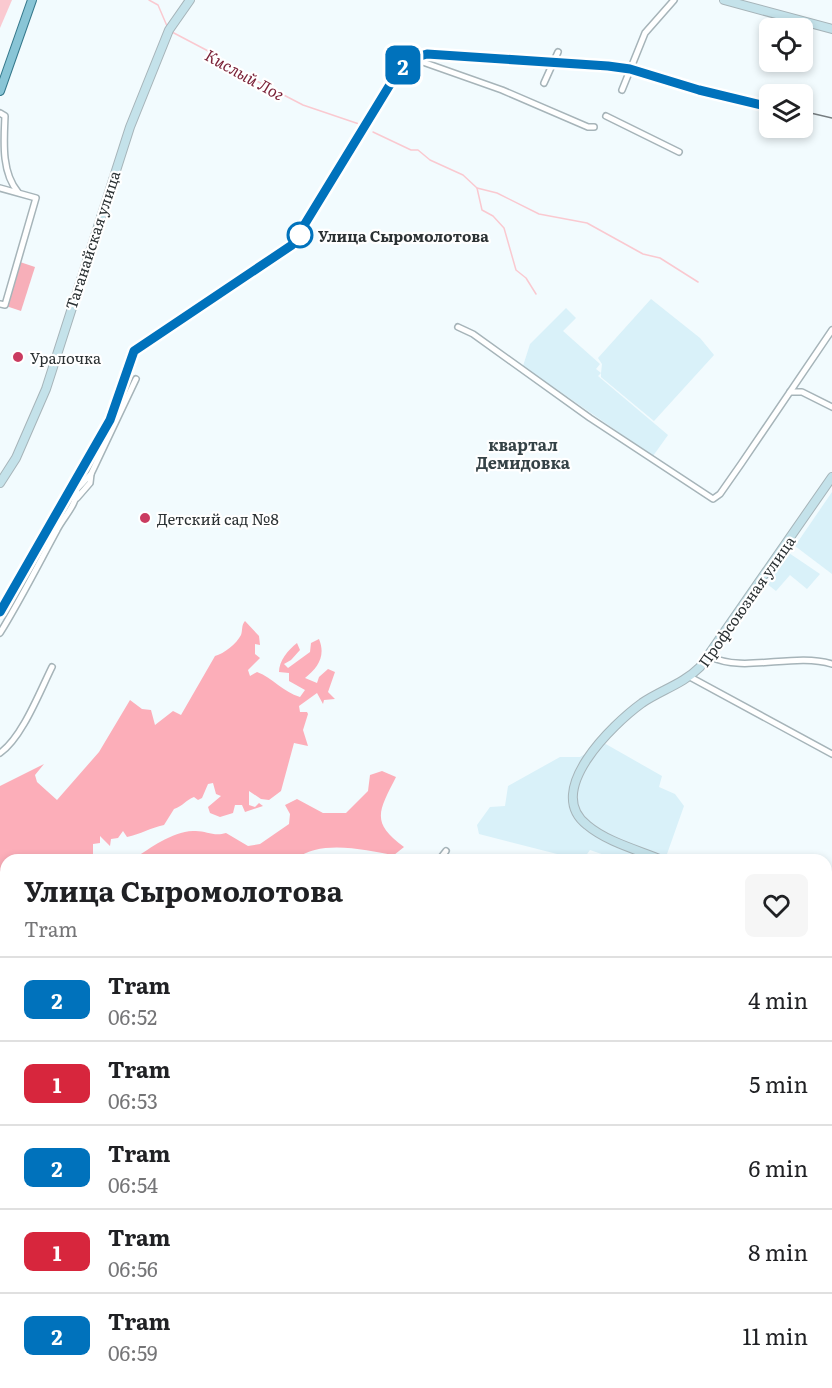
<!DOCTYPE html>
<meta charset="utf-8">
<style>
:root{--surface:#fff;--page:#f6f6f6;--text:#202124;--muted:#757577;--line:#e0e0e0}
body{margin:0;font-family:Literata,serif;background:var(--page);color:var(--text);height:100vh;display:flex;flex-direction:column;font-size:22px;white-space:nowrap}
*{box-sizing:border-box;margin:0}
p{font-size:20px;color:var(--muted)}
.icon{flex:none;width:33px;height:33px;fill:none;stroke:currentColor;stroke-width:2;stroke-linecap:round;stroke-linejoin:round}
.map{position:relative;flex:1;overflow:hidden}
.details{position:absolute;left:0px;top:854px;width:832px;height:536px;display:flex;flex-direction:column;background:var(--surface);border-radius:18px 18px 0 0;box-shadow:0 3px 9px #0003}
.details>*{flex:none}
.badge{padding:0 12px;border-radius:9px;font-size:21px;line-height:39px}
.buttons{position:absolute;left:759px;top:18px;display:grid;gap:12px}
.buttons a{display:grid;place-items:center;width:54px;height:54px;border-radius:9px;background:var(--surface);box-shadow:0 3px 9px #0003;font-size:30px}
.map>.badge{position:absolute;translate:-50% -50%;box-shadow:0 0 0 3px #fff}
.round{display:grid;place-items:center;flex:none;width:63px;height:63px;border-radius:9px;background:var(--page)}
.head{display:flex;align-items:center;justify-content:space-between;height:102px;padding:0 24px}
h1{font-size:28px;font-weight:700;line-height:45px}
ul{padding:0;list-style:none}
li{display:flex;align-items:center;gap:18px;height:84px;padding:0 24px;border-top:2px solid var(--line)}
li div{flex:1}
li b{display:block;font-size:22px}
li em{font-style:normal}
li .badge{min-width:66px;font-weight:700;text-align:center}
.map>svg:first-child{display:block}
.built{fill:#d9f1f9}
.green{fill:#f7afb9}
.forest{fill:#fcaeb9}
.water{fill:#fac9d0}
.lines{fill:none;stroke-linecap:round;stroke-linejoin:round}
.stream{stroke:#fac9d0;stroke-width:1.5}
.street-casing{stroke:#a6b4b9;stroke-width:8}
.secondary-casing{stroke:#a6b4b9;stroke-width:10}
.primary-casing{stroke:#35788b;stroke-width:10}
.street{stroke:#fff;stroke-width:5}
.secondary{stroke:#c4e2ea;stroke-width:8}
.primary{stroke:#89c5d6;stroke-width:8}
.tram{stroke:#767d80;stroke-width:1.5}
.line-casing{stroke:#fff;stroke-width:14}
.line{stroke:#0072bc;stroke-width:9}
.stop-dot{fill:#fff;stroke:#0072bc;stroke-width:3}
.poi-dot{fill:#ca3b60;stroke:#fff;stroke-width:2}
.labels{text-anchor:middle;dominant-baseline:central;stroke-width:4.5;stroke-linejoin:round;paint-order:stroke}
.stop-label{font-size:15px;font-weight:bold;fill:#2b3133;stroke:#fff;text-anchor:start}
.street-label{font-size:15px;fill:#2b3133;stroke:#fff}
.poi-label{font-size:15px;fill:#2b3133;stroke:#fff;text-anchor:start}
.water-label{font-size:16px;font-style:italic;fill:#7b2339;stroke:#fff}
.neighbourhood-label{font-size:16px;font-weight:bold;fill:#354246;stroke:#fff}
</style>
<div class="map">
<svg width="832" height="1388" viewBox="0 0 832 1388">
<rect width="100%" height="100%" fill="#f2fbfe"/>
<g class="built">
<polygon points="651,299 700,338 714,355 654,421 601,377 601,373 598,376 668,435 653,456 523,366 530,344 566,308 576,318 563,331 600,364 596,369 601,373 602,364 598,358"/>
<polygon points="832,492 832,574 795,546"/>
<polygon points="786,551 820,574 807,589 790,575 776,591 766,583"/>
<polygon points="604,743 662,776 659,787 675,794 684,806 667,854 672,859 616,859 590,850 585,857 561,855 479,834 477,825 490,807 505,806 508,786 560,757 580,757"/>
<polygon points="0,1250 6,1263 6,1296 0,1298"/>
<polygon points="6,1345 6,1383 27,1383 28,1388 0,1388 0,1347"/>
<polygon points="29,1383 65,1383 49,1388 30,1388"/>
</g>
<polygon class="green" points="20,262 35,267 21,311 6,306"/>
<g class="forest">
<path d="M 245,621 L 259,636 L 260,645 L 255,644 L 255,654 L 260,658 L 248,670 L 250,676 L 257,672 C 273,678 283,692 300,697 L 305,690 L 289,681 L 289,673 L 279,672 C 279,661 288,650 297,643 L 300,650 L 291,660 L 284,664 L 288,668 L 310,652 L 311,643 L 319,639 C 326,656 318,668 305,678 L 317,683 L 319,677 L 328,669 L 335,672 L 328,692 L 335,699 L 324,700 L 323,704 L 317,693 L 299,706 L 300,712 L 307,712 L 308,714 L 303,730 L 308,746 L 294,743 L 281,791 L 269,800 L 261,799 L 249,791 L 249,805 L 255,807 L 259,803 L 263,806 L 245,812 L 242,805 L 235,805 L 233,813 L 220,817 L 210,813 L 208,807 L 221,796 L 216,794 L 213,783 L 208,784 L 202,798 L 198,800 L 194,797 C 186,800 183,806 174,809 L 164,825 C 150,828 141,834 127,837 L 123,831 L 118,838 L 111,839 L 110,846 L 100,836 L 100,843 L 93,844 L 93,859 L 6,860 L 6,872 L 0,878 L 0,786 L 44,764 L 35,775 L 37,782 L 57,800 L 99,752 L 130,700 L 142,709 L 151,710 L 155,725 L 173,711 L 181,715 L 215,656 C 224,654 237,643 241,635 C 243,629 241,626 245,621 Z"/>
<path d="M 382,771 L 396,777 C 379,811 370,822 404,847 L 394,855 C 365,850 321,839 296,859 L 133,859 C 151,848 171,832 193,831 C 206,830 213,837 226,833 L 248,846 L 260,844 L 289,824 L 290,814 L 285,805 L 297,799 L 323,813 L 346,813 L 368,791 L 370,775 Z"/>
</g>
<polygon class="water" points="0,0 12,0 0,28"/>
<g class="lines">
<g class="stream">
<polyline points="149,0 158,5 167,26"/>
<polyline points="172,32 210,52 243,74 303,105 359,124"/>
<polyline points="373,132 411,150 418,150 430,160 463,175 477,188 497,193 539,214 587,223 643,254 660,258 698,282"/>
<polyline points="477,188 482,210 493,216 504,228 516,270 526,278 536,294"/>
<polyline points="0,1089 6,1090"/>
<polyline points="826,1316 832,1319"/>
</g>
<g class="street-casing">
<g id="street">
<polyline points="400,54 502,90 588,127 594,127"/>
<polyline points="544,83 558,52"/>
<polyline points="622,90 645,33 674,0"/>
<path d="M 0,113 L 5,116 C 4,140 1,172 18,192"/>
<polyline points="606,116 679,152"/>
<polyline points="0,188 36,198 5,305 0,304"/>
<polyline points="458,327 473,334 590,418 713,499 720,494 741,464 832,330"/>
<polyline points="790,392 802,392 832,407"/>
<polyline points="77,498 90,483 91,474"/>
<path d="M 0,633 C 21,599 38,565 57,530 C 64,516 77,505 77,489 L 91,474 L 136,379"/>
<path d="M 709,656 C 744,674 793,652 832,664"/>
<polyline points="690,677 832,754"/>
<path d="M 0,753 C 22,738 40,691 52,667"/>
<polyline points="439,860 446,851"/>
<polyline points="0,960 6,963"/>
<polyline points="0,1055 6,1056"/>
<polyline points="826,1080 832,1081"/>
<polyline points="826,1134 832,1135"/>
<polyline points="826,1225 832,1227"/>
<polyline points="826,1297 832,1299"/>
<polyline points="0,1337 6,1335"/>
<polyline points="826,1351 832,1354"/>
<polyline points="316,1383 327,1388"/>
<polyline points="705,1383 708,1388"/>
<polyline points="161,1388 175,1383"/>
</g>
</g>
<g class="secondary-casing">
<g id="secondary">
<polyline points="724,0 832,29"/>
<polyline points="0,483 16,458 46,389 130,127 169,30 190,0"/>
<path d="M 662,860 C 638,850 607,842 587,825 C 543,791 613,724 642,703 C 661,690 683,684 700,667 L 832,477"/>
<polyline points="826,930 832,933"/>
</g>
</g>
<g class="primary-casing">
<g id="primary">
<polyline points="0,91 32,0"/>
<polyline points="0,1178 6,1181"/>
<polyline points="498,1383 510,1388"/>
</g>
</g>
<use href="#street" class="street"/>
<use href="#secondary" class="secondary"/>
<use href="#primary" class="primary"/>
<g class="tram">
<polyline points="802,111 832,118"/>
<polyline points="0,612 110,420 134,350 292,245 394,78 410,59 427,54 608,66 630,69 683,86 770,107"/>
</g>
</g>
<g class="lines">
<g class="line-casing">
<polyline id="line" points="0,612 110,420 134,351 292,245 394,78 410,59 427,54 608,66 630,69 699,90 770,107"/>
</g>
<use href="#line" class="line"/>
</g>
<circle class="stop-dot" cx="300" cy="235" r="12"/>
<g class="poi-dot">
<circle cx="18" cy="357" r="6"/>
<circle cx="145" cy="518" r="6"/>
</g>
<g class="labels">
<g class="stop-label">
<text x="318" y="235">Улица Сыромолотова</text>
</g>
<g class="street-label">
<text transform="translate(92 240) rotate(-72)">Таганайская улица</text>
<text transform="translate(746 601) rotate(-55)">Профсоюзная улица</text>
</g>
<g class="poi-label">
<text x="30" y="357">Уралочка</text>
<text x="157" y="518">Детский сад №8</text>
</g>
<g class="water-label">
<text transform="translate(245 74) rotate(29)">Кислый Лог</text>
</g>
<g class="neighbourhood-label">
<text x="523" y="444">квартал<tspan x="523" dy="18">Демидовка</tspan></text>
</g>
</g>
</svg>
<div class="buttons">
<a><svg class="icon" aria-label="locate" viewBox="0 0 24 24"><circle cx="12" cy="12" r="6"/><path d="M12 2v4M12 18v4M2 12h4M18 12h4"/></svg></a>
<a><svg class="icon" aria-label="layers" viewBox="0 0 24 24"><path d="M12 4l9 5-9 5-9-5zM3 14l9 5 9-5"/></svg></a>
</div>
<b class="badge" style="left:403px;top:65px;background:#0072bc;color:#fff">2</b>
<section class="details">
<div class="head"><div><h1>Улица Сыромолотова</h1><p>Tram</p></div><a class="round"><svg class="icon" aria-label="heart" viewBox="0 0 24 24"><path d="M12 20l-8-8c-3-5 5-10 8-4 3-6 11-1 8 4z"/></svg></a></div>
<ul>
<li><span class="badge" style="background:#0072bc;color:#fff">2</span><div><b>Tram</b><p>06:52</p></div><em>4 min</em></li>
<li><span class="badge" style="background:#d7263d;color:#fff">1</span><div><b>Tram</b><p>06:53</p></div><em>5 min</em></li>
<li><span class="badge" style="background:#0072bc;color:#fff">2</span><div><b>Tram</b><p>06:54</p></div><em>6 min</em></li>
<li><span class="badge" style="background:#d7263d;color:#fff">1</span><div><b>Tram</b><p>06:56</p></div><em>8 min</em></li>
<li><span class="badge" style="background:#0072bc;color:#fff">2</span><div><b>Tram</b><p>06:59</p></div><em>11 min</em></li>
</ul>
</section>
</div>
